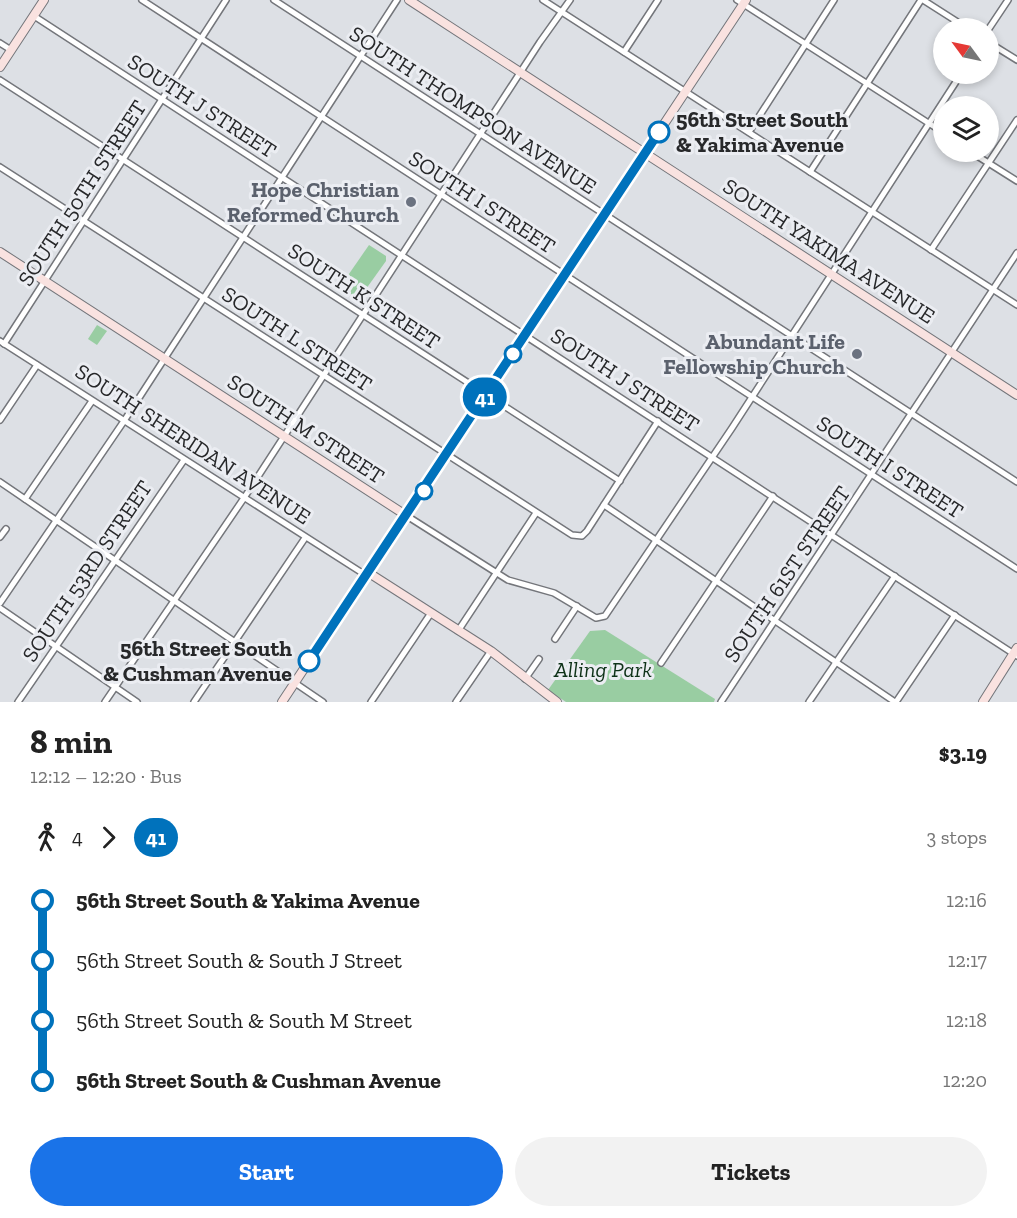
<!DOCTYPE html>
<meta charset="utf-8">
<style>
:root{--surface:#fff;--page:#f2f2f2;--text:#222;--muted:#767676;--accent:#1a73e8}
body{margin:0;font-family:"Zilla Slab",serif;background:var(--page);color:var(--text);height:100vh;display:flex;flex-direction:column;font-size:22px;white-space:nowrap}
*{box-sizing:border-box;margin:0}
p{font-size:20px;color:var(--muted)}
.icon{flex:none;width:33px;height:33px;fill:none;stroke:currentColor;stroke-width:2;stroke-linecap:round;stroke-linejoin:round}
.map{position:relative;height:702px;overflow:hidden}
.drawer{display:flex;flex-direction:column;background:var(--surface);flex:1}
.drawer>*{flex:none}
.badge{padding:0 12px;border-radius:20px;font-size:21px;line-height:39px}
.needle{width:39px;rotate:303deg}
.tools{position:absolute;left:933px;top:18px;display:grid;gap:12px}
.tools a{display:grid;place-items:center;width:66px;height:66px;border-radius:50%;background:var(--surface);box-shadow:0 3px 9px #0003;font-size:30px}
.map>.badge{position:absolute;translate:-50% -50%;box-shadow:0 0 0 3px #fff}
.legs{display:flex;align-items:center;gap:9px;height:66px;padding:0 30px;font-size:20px}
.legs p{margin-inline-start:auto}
.head{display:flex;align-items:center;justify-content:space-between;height:102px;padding:0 30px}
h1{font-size:33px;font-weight:800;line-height:45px}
.button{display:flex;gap:12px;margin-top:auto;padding:12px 30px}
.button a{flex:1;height:69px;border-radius:36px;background:var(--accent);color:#fff;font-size:24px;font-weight:800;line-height:69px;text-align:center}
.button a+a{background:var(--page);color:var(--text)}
ul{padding:0 30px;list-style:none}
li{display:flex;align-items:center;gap:21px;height:60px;font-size:22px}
li i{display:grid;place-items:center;width:9px;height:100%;margin:0 8px;background:currentColor}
li i::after{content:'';width:15px;height:15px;margin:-8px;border:4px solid;border-radius:50%;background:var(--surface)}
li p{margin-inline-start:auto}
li:first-child i{background:linear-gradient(#0000 50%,currentColor 0)}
li:last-child i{background:linear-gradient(currentColor 50%,#0000 0)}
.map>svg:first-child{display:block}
.green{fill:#99cda2}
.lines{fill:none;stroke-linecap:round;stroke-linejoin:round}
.street-casing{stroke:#74767b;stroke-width:8}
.secondary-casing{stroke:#74767b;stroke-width:10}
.street{stroke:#fff;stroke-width:5}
.secondary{stroke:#f9e2e0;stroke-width:8}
.line-1-casing{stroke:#fff;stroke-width:14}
.line-1{stroke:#0072bc;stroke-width:9}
.stop-1-dot{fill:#fff;stroke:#0072bc;stroke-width:3}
.worship-dot{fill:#6b7280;stroke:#ebedf2;stroke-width:2}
.labels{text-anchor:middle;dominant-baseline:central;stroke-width:6;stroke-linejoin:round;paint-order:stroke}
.street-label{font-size:22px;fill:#27282a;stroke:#ebedf2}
.stop-label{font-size:22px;font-weight:bold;fill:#27282a;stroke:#ebedf2;text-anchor:start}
.worship-label{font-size:22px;font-weight:bold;fill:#5b616d;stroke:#ebedf2;text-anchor:end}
.park-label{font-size:22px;font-style:italic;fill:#0e3218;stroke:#ebedf2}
</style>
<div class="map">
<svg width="1017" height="702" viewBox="0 0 1017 702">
<rect width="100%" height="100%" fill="#dde0e5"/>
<g class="green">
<polygon points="369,245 386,256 386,261 361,296 356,297 343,289 342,284"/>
<polygon points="97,325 107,331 97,345 88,339"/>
<polygon points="605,630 715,699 714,702 566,702 548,690 590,631"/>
</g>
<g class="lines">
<g class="street-casing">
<g id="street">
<polyline points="142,0 1017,569"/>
<polyline points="274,0 1017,482"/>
<polyline points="543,0 1017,305"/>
<polyline points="737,0 944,133"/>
<polyline points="923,0 967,28"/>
<polyline points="34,16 1017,656"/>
<polyline points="988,30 1008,0"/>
<polyline points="988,42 1017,60"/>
<polyline points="0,43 11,50"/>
<polyline points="624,52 658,0"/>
<polyline points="0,80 620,481"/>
<polyline points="749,132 834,0"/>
<polyline points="971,152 1017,181"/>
<polyline points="0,167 572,535 582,536 587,531 658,421"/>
<polyline points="810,172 921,0"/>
<polyline points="931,250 1017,120"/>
<polyline points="0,341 367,576"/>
<polyline points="4,344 226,0"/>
<polyline points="0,420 37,365"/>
<polyline points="0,482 323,702"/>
<polyline points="25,499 92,401"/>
<polyline points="604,505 895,702"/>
<polyline points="407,516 508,580 554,593 596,618 605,616 732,428 961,74"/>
<polyline points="0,537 6,529"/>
<polyline points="0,603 124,421 397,0"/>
<polyline points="0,608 137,702"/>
<polyline points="458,631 536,513"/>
<polyline points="555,639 577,606"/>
<polyline points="661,663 773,496"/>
<polyline points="525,679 539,659"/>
<polyline points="18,702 184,460"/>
<polyline points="105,702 244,498 540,42 570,0"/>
<polyline points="194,702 305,538"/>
<polyline points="371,702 431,613"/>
<polyline points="456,702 491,651"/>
<polyline points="721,702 1017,253"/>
<polyline points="809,702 895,576"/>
<polyline points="896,702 955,615"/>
</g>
</g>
<g class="secondary-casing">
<g id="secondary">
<polyline points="409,0 1017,395"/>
<polyline points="0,67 44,0"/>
<polyline points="0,252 407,516"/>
<polyline points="369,573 491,651 557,702"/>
<polyline points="282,702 746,0"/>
<polyline points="983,702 1017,648"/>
</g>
</g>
<use href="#street" class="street"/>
<use href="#secondary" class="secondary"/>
</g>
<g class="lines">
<g class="line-1-casing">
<polyline id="line-1" points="309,661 659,132"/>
</g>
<use href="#line-1" class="line-1"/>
</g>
<g class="stop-1-dot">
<circle cx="659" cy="132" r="10"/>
<circle cx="513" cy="354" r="8"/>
<circle cx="424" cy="491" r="8"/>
<circle cx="309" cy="661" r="10"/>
</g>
<g class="worship-dot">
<circle cx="411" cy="202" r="6"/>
<circle cx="857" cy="354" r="6"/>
</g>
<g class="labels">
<g class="street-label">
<text transform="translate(202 106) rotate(33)">SOUTH J STREET</text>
<text transform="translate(473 110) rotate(33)">SOUTH THOMPSON AVENUE</text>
<text transform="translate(82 193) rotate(-57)">SOUTH 50TH STREET</text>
<text transform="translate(482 202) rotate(33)">SOUTH I STREET</text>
<text transform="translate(829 251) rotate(33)">SOUTH YAKIMA AVENUE</text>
<text transform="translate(364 296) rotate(33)">SOUTH K STREET</text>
<text transform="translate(297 339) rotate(33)">SOUTH L STREET</text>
<text transform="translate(625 380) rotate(33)">SOUTH J STREET</text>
<text transform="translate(306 429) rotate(33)">SOUTH M STREET</text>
<text transform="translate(193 444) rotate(33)">SOUTH SHERIDAN AVENUE</text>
<text transform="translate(890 467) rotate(33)">SOUTH I STREET</text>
<text transform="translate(87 571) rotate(-56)">SOUTH 53RD STREET</text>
<text transform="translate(787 574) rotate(-56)">SOUTH 61ST STREET</text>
</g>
<g class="stop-label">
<text x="676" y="119">56th Street South<tspan x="676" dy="25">&amp; Yakima Avenue</tspan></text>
<text x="292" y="648" text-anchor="end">56th Street South<tspan x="292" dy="25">&amp; Cushman Avenue</tspan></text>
</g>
<g class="worship-label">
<text x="399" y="189">Hope Christian<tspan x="399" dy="25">Reformed Church</tspan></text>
<text x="845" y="341">Abundant Life<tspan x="845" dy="25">Fellowship Church</tspan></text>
</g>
<g class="park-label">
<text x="603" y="669">Alling Park</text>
</g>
</g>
</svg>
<div class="tools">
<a><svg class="needle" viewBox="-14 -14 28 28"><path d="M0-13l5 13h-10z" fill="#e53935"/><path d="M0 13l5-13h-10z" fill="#767676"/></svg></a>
<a><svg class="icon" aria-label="layers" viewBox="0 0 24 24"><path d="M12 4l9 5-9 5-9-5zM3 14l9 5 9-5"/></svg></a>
</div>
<b class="badge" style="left:485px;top:397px;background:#0072bc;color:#fff">41</b>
</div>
<section class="drawer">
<div class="head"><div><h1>8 min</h1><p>12:12 – 12:20 · Bus</p></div><b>$3.19</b></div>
<div class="legs"><svg class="icon" aria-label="walk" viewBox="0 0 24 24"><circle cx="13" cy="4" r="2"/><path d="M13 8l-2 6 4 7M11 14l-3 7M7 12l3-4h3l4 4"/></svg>4<svg class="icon" aria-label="forward" viewBox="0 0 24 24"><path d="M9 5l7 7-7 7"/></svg><b class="badge" style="background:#0072bc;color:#fff">41</b><p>3 stops</p></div>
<ul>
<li><i style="color:#0072bc"></i><b>56th Street South &amp; Yakima Avenue</b><p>12:16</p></li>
<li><i style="color:#0072bc"></i><span>56th Street South &amp; South J Street</span><p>12:17</p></li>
<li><i style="color:#0072bc"></i><span>56th Street South &amp; South M Street</span><p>12:18</p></li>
<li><i style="color:#0072bc"></i><b>56th Street South &amp; Cushman Avenue</b><p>12:20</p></li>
</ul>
<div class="button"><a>Start</a><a>Tickets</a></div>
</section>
